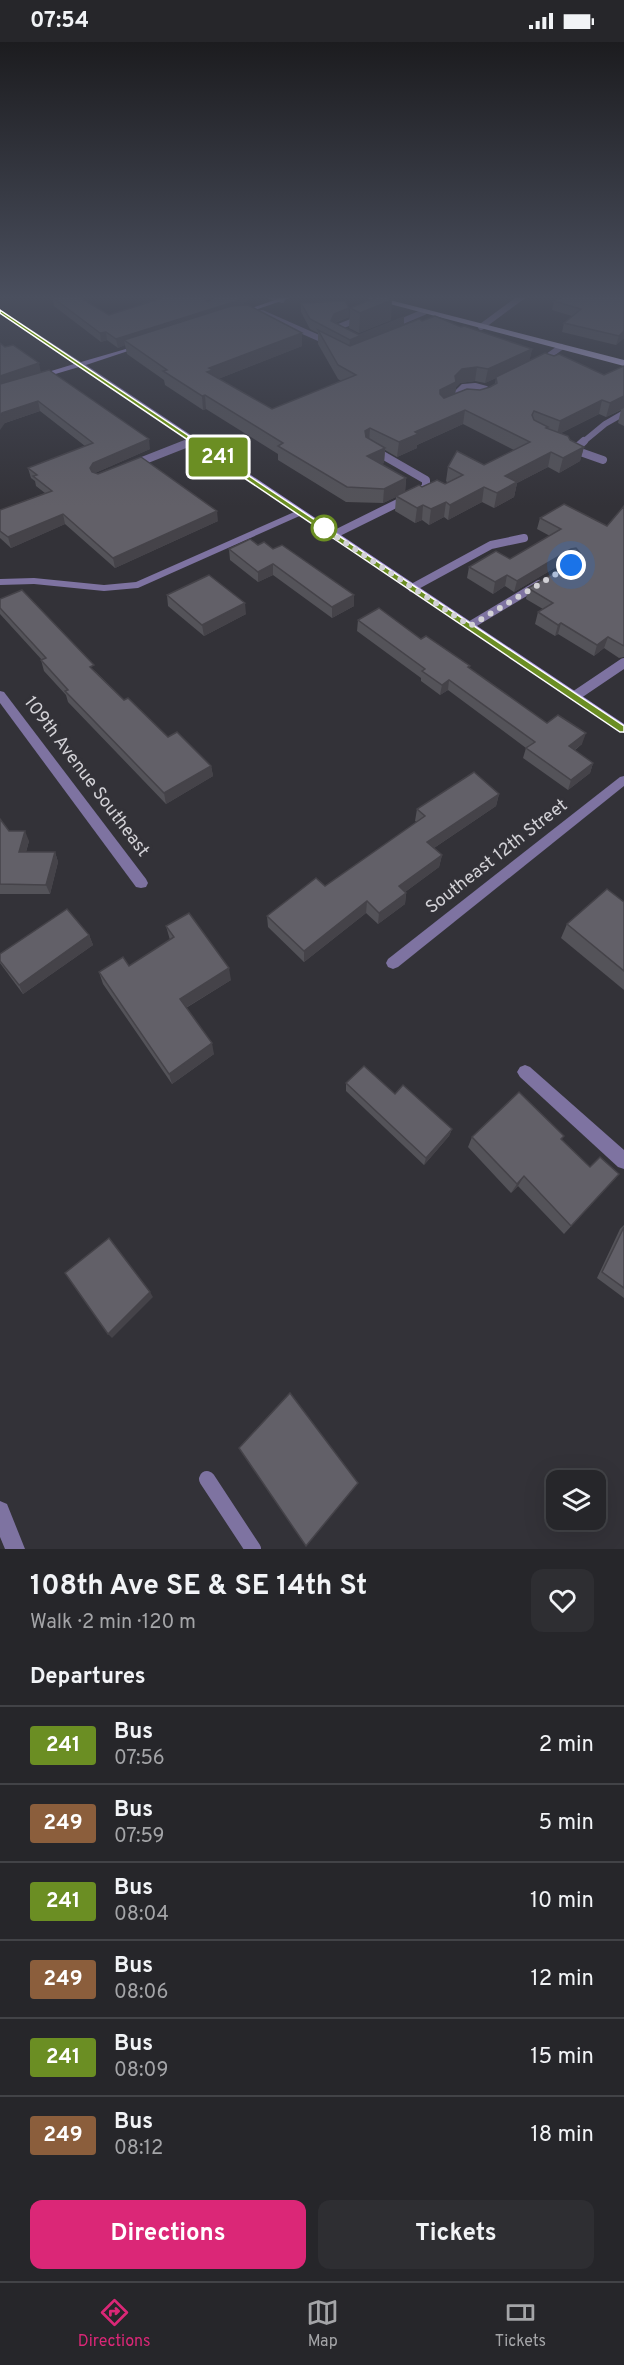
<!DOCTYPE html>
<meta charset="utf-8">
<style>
:root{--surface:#26262a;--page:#2e2e32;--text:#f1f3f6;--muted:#a4a5a8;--line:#424347;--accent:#db2777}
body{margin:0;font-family:Overpass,sans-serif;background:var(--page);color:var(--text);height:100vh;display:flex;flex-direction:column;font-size:22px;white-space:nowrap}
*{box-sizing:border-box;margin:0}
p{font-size:20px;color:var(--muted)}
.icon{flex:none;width:33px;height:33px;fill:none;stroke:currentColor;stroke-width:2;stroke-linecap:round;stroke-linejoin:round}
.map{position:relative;height:1507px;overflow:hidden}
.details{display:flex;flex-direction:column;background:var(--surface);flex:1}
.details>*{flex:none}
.badge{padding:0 12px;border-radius:4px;font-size:21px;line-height:39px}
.fabs{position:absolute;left:546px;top:1428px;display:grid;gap:12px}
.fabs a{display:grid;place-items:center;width:60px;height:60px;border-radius:12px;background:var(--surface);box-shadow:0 6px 24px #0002,0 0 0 2px var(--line);font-size:30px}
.you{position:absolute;width:30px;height:30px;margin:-15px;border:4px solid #fff;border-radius:50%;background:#1a73e8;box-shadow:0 0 0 9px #1a73e833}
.map>.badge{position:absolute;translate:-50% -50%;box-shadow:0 0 0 3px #fff}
h2{padding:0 30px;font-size:22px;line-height:54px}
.round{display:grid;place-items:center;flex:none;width:63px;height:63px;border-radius:12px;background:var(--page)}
.summary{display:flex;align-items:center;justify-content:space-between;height:102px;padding:0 30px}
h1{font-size:28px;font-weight:700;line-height:45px}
.button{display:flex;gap:12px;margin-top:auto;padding:12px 30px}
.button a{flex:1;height:69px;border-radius:12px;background:var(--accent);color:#fff;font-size:24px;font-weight:700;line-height:69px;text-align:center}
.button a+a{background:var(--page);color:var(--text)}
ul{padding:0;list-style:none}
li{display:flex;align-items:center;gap:18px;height:78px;padding:0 30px;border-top:2px solid var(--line)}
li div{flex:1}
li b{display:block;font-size:22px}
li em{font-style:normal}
li .badge{min-width:66px;font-weight:700;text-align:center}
.status{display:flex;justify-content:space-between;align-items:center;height:42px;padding:0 30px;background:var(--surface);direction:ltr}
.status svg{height:16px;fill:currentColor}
.tabs{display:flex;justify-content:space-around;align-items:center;height:84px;border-top:2px solid var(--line);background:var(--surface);font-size:16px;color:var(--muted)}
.tabs a{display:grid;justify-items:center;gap:3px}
.tabs .selected{color:var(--accent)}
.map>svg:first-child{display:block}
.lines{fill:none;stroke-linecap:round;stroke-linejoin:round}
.lane-far3{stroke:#7e73a1;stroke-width:6}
.lane-far2{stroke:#7e73a1;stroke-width:8}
.lane-far1{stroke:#7e73a1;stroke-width:10}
.lane{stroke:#7e73a1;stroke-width:16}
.street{fill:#7e73a1;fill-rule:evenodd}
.secondary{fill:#a896e0;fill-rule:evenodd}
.primary{fill:#c6baf2;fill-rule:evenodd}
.wall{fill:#545359;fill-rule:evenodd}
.shaded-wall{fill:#454349}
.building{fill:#626068;stroke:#454349;stroke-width:1.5}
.line{fill:#6b8e23;stroke:#fff;stroke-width:1.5}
.walk{stroke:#d2d1d6;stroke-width:6;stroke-dasharray:0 10.8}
.stop-dot{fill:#fff;stroke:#6b8e23;stroke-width:3}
.labels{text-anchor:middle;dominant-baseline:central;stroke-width:6;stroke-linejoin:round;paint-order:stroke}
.street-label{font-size:18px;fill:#d2d1d6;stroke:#333238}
</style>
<div class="status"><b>07:54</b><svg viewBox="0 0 49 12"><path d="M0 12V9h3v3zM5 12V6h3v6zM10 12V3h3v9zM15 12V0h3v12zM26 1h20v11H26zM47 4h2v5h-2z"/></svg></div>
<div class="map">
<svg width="624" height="1507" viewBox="0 0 624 1507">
<rect width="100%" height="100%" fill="#333238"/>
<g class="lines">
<g class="lane-far3">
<polyline points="267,253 282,258"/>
<polyline points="262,271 330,301"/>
<polyline points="391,284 424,270"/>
<polyline points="481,285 524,253"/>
<polyline points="344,289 336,286 361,276"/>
<polyline points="539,321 561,305"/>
<path d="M 475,344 L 486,347 L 490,352 C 479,360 468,359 458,350 L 463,345 Z"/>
<polyline points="189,401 194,399"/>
<polyline points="582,401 605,382 624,371"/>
</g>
<g class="lane-far2">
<polyline points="569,406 603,418"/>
<polyline points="574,408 584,399"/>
<polyline points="132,423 193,399"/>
<polyline points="333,493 420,450 426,444 426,438 372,407"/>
<polyline points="412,546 491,503 524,496"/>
<polyline points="469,584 539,542"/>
</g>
<polyline class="lane-far1" points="575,654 624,621"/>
<polyline class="lane" points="207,1437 253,1507"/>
<g class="street">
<polygon points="301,467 305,470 304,472 138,546 104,549 34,542 0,543 0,537 34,536 104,543 136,540"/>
<polygon points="0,649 4,650 146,837 148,841 146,845 141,846 136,845 0,661"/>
<polygon points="624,734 624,744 398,925 393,927 388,925 386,921 388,917 620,735"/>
<polygon points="525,1023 530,1025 624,1108 624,1127 618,1125 520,1035 517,1030 520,1025"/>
<polygon points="0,1459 7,1462 25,1507 5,1507 0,1495"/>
</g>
<g class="secondary">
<polygon points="289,253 299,253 243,272 238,271"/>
<polygon points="0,267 81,320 143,302 143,304 86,323 624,682 624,691 79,325 35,338 35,334 74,322 0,272"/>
</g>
<polygon class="primary" points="356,253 370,253 624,318 624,324"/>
</g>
<g class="wall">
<polygon points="568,253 624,296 616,303 562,290 564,281 572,274 552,268 554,259"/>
<path d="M 252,254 L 242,263 L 302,291 L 302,304 L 218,337 L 272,367 L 341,339 L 338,337 L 318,302 L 318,291 L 310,287 L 301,270 L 301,261 L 349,275 L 335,281 L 359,293 L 404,275 L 404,283 L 422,279 L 461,285 L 532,307 L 529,319 L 604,333 L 624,324 L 624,384 L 618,381 L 621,368 L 606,375 L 599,372 L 561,391 L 570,398 L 584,405 L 580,419 L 559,431 L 548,425 L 517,441 L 514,455 L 494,466 L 482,460 L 448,478 L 444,475 L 429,483 L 422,478 L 415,481 L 395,469 L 396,455 L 383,461 L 346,460 L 278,418 L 278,412 L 206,367 L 203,368 L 165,343 L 164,338 L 127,312 L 125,303 L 118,306 L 107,298 L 101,300 L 54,264 L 52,255 L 109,273 L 207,259 L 208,260 ZM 496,336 L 495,342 L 490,345 L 480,348 L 455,351 L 456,345 L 460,341 L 475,339 L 485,341 ZM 463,382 L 514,408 L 484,423 L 448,425 L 446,439 L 448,441 L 445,442 L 422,445 L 405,450 L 406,436 L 381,422 L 384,421 L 385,408 L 397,415 L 417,406 L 417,403 Z"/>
<polygon points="350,266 391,278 359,291 349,286"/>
<polygon points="0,301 150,407 95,431 218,479 115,526 65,482 11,506 0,496 0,468 45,451 36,444 35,439 31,436 28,426 85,404 40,369 5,381"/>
<polygon points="624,464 624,615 619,616 604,606 594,614 558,592 555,594 535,582 538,570 543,567 526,557 528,546 574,519 573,518 568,518 514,550 505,544 493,552 467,536 469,525 510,517 550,494 537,487 540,476 607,484"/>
<polygon points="258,503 273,507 354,553 354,564 332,576 273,533 258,540 230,518 229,507"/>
<polygon points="167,553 246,572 204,594 168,564"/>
<polygon points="0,557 96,630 124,658 168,695 211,724 213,734 166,762 68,660 66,653 44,629 41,618 42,618 0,572"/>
<polygon points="358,578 421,597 470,627 547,681 582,702 575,708 593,721 590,731 568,748 523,716 526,706 448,648 440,653 421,639 421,636 357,589"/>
<polygon points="499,752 496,764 434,806 442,813 439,825 405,850 406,851 405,862 378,882 366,871 304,920 268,885 267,874 325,844 417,780 415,779 417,767"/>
<polygon points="0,777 9,789 29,799 26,810 55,810 58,820 50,852 0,852"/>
<polygon points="624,860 624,948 561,896 567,882"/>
<polygon points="166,884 231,938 186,966 214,1012 172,1042 103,942 99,930 129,924 170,898"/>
<polygon points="89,893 93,903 23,952 0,921 0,912"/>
<polygon points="346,1041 452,1087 449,1094 424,1123 346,1049"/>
<polygon points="564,1094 561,1098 590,1125 619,1132 564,1192 518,1144 511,1151 468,1105 472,1095"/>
<polygon points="624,1183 624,1256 597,1236 620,1187"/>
</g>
<g class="shaded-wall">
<polygon points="204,253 213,253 205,261"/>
<polygon points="243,253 252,253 252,254 238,267 124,298 125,303 118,306 116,297"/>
<polygon points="392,258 391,278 359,291 360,271"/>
<polygon points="349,266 349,275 333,281 331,279 334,272"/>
<polygon points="404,275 404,284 349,307 350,298"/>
<polygon points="624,289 624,296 616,303 619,294"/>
<polygon points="106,290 107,298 101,300 100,291"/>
<polygon points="302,291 302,304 213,339 207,330 209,326"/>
<polygon points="532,307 529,321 485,341 488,327"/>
<polygon points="39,321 41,331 0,345 0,334"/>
<polygon points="477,325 475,339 460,341 456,345 455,354 438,362 440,348 462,327"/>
<polygon points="205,353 206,367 203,368 202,354"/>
<polygon points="624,354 624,366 606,375 610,361"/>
<polygon points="602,358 599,372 557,393 560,379"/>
<polygon points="38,359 40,369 5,381 0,388 0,374 2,371"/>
<polygon points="465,368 463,382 417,403 417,406 397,415 399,400 415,390"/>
<polygon points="370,386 369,400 365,404 365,389"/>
<polygon points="149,397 150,407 95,431 92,436 90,426 93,421"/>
<polygon points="584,405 580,419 559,431 563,416"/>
<polygon points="385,406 384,421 366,429 367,414"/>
<polygon points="551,410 548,425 517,441 514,455 494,466 497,451 505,434"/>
<polygon points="406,436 405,451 383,461 384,447"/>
<polygon points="484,445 482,460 448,478 450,463"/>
<polygon points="446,460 444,475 429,483 431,467"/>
<polygon points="423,463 422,478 415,481 417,466"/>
<polygon points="217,469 218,479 115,526 113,516"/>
<polygon points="63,472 65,482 11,506 8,495"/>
<polygon points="571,507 568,518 514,550 517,539"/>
<polygon points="273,522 273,533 258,540 258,530"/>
<polygon points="507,533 505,544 493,552 495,540"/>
<polygon points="354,553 354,564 332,576 332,565"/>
<polygon points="245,561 246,572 204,594 202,583"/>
<polygon points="561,581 558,592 555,594 558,583"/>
<polygon points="608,595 604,606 594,614 597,603"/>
<polygon points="449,638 448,648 440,653 442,643"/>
<polygon points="586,691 582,702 566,714 569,704"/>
<polygon points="593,721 590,731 568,748 571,738"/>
<polygon points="211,724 213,734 166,762 164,751"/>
<polygon points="499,752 496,764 425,812 427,800"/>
<polygon points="25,789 29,799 23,820 19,810"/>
<polygon points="55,810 58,820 50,852 46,843"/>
<polygon points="442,813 439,825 397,856 399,844"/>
<polygon points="406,851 405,862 378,882 379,871"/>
<polygon points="367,859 366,871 304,920 304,909"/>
<polygon points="89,893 93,903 23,952 19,943"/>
<polygon points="229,926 231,938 182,968 180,957"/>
<polygon points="212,1001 214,1012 172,1042 169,1032"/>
<polygon points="452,1087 449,1094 424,1123 426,1116"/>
<polygon points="524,1134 518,1144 511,1151 517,1142"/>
<polygon points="150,1250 153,1255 112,1296 108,1292"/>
</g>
<g class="building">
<polygon points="54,253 76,253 109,273 162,256 165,253 204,253 204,256 208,260 217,253 243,253 237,259 116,297 106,290 100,291 52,255"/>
<polygon points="382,253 392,258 360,271 350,266"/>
<polygon points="568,253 624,253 624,289 619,294 564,281 581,267 554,259"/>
<polygon points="345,259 349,266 334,272 331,279 359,293 404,275 350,298 310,277 301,261"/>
<polygon points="248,263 302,291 209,326 213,328 207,330 272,367 356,333 338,323 318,288 350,304 419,277 422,279 435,274 461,285 464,284 532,307 488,327 477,325 462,327 455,334 456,340 440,348 440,352 444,356 467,347 480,348 490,345 497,341 496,335 545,311 554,314 559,312 604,333 624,324 624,354 610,361 602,358 560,379 534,369 532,373 534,378 548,385 546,386 568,394 570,398 584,405 563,416 551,410 505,434 517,440 497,451 484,445 450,463 446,460 431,467 423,463 417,466 396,454 419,443 422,445 437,438 445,442 463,433 448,425 457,409 484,423 530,400 465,368 415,390 418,392 399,400 370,386 365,389 366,395 385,406 367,414 406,436 384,447 347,445 278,404 283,401 205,353 202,354 163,329 167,328 124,298 231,264"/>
<polygon points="0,301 5,305 13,303 39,321 0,334"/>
<polygon points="49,328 149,397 93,421 90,426 92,430 98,432 141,415 217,469 113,516 63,472 8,495 0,489 0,468 52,449 33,434 37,433 28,426 93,401 38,359 2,371 0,374 0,342"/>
<polygon points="564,462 607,484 624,464 624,604 608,595 597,603 561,581 558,583 538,570 553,561 528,546 578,517 580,511 576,506 571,507 517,539 507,533 495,540 469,525 496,509 510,517 561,487 540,476"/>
<polygon points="250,497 258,503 264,500 273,507 282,503 354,553 332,565 273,522 258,530 229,507"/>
<polygon points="209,533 245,561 202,583 167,553"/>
<polygon points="22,548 94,623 90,625 124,658 128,656 168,695 177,690 211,724 164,751 65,649 68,648 41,618 46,616 0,566 0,557"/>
<polygon points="379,566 421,597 426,594 470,624 468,625 547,681 558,673 586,691 569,704 593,721 571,738 526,706 535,700 449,638 442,643 422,629 425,627 358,578"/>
<polygon points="474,730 499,752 427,800 442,813 399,844 406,851 379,871 367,859 304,909 267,874 316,836 325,844 425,774 417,767"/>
<polygon points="0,777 9,789 25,789 19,810 55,810 46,843 0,842"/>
<polygon points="607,847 624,860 624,929 567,882"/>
<polygon points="67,867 89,893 19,943 0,919 0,912"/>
<polygon points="189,871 229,926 180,957 212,1001 169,1032 99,930 123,915 129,924 174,895 166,884"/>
<polygon points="364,1024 395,1052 403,1043 452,1087 426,1116 346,1041"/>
<polygon points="519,1050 564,1094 561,1097 590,1125 600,1115 619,1132 571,1184 524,1134 517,1142 472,1095"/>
<polygon points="624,1185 624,1246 602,1230"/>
<polygon points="109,1196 150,1250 108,1292 65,1231"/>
<polygon points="290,1351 358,1441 306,1504 239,1406"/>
</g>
<linearGradient id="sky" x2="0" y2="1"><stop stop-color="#1c1c1f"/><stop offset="0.55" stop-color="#4a4f5e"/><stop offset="1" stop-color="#4a4f5e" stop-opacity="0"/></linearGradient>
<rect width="624" height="464" fill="url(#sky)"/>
<polygon class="line" points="0,268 624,684 624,690 620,690 0,271"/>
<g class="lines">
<polyline class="walk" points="324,486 317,482 470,584 571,523"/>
</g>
<circle class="stop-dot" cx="324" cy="486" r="12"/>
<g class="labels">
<g class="street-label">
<text transform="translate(86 735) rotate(53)">109th Avenue Southeast</text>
<text transform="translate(497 815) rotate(-38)">Southeast 12th Street</text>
</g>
</g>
</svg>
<div class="fabs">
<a><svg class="icon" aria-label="layers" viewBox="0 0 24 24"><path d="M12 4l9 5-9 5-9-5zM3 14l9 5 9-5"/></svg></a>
</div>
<div class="you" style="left:571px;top:523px"></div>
<b class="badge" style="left:218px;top:415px;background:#6b8e23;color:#fff">241</b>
</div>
<section class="details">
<div class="summary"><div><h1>108th Ave SE &amp; SE 14th St</h1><p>Walk · 2 min · 120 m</p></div><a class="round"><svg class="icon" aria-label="heart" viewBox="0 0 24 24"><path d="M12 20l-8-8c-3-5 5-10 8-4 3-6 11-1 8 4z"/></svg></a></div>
<h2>Departures</h2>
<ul>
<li><span class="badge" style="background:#6b8e23;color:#fff">241</span><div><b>Bus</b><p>07:56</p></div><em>2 min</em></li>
<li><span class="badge" style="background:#8b5e3c;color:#fff">249</span><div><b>Bus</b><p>07:59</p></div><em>5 min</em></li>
<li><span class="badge" style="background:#6b8e23;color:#fff">241</span><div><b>Bus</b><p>08:04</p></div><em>10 min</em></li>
<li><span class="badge" style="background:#8b5e3c;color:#fff">249</span><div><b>Bus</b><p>08:06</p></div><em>12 min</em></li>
<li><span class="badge" style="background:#6b8e23;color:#fff">241</span><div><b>Bus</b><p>08:09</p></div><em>15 min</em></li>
<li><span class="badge" style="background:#8b5e3c;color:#fff">249</span><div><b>Bus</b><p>08:12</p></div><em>18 min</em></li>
</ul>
<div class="button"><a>Directions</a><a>Tickets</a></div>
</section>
<nav class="tabs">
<a class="selected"><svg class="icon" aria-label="directions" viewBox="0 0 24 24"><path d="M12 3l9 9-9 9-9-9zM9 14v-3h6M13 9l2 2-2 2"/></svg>Directions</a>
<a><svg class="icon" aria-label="map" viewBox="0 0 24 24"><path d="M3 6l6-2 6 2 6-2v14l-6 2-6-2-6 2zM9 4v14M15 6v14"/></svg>Map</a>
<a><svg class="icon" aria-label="tickets" viewBox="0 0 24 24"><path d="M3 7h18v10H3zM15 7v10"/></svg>Tickets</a>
</nav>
